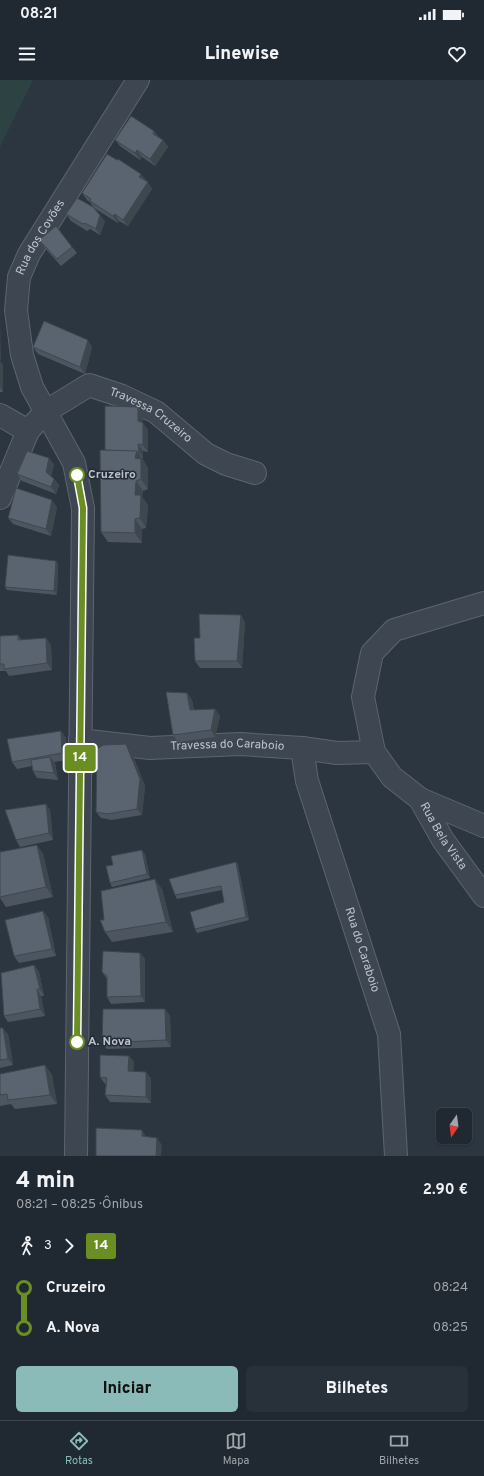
<!DOCTYPE html>
<html lang="pt">
<meta charset="utf-8">
<style>
:root{--surface:#202831;--page:#283039;--text:#f1f3f6;--muted:#a2a6ab;--line:#3d444d;--accent:#8bbbb9}
body{margin:0;font-family:Overpass,sans-serif;background:var(--page);color:var(--text);height:100vh;display:flex;flex-direction:column;font-size:15px;white-space:nowrap}
*{box-sizing:border-box;margin:0}
p{font-size:13px;color:var(--muted)}
.icon{flex:none;width:22px;height:22px;fill:none;stroke:currentColor;stroke-width:2;stroke-linecap:round;stroke-linejoin:round}
.map{position:relative;height:1076px;overflow:hidden}
.sheet{display:flex;flex-direction:column;background:var(--surface);flex:1}
.sheet>*{flex:none}
.badge{padding:0 8px;border-radius:3px;font-size:14px;line-height:26px}
.needle{width:26px;rotate:194deg}
.tools{position:absolute;left:436px;top:1028px;display:grid;gap:8px}
.tools a{display:grid;place-items:center;width:36px;height:36px;border-radius:6px;background:var(--surface);box-shadow:0 1px 3px #0004,0 0 0 1px var(--line);font-size:20px}
.map>.badge{position:absolute;translate:-50% -50%;box-shadow:0 0 0 2px #fff}
.legs{display:flex;align-items:center;gap:6px;height:44px;padding:0 16px;font-size:13px}
.legs p{margin-inline-start:auto}
.summary{display:flex;align-items:center;justify-content:space-between;height:68px;padding:0 16px}
h1{font-size:22px;font-weight:800;line-height:30px}
.primary-button{display:flex;gap:8px;margin-top:auto;padding:8px 16px}
.primary-button a{flex:1;height:46px;border-radius:6px;background:var(--accent);color:#111;font-size:16px;font-weight:800;line-height:46px;text-align:center}
.primary-button a+a{background:var(--page);color:var(--text)}
ul{padding:0 16px;list-style:none}
li{display:flex;align-items:center;gap:14px;height:40px;font-size:15px}
li i{display:grid;place-items:center;width:6px;height:100%;margin:0 5px;background:currentColor}
li i::after{content:'';width:10px;height:10px;margin:-5px;border:3px solid;border-radius:50%;background:var(--surface)}
li p{margin-inline-start:auto}
li:first-child i{background:linear-gradient(#0000 50%,currentColor 0)}
li:last-child i{background:linear-gradient(currentColor 50%,#0000 0)}
.status{display:flex;justify-content:space-between;align-items:center;height:28px;padding:0 20px;background:var(--surface);direction:ltr}
.status svg{height:11px;fill:currentColor}
header{display:flex;justify-content:space-between;align-items:center;height:52px;padding:0 16px;background:var(--surface);font-size:18px;font-weight:800}
.dock{display:flex;justify-content:space-around;align-items:center;height:56px;border-top:1px solid var(--line);background:var(--surface);font-size:11px;color:var(--muted)}
.dock a{display:grid;justify-items:center;gap:2px}
.dock .current{color:var(--accent)}
.map>svg:first-child{display:block}
.green{fill:#2d4343}
.lines{fill:none;stroke-linecap:round;stroke-linejoin:round}
.minor-casing{stroke:#5d656e;stroke-width:24}
.tertiary-casing{stroke:#5d656e;stroke-width:24}
.minor{stroke:#3e4751;stroke-width:22}
.tertiary{stroke:#3e4751;stroke-width:22}
.wall{fill:#4d5660}
.shaded-wall{fill:#3e464e}
.building{fill:#596470;stroke:#3e464e}
.line-1-casing{stroke:#fff;stroke-width:9}
.line-1{stroke:#6b8e23;stroke-width:6}
.stop-1-dot{fill:#fff;stroke:#6b8e23;stroke-width:2}
.labels{text-anchor:middle;dominant-baseline:central;stroke-width:3;stroke-linejoin:round;paint-order:stroke}
.street-label{font-size:12px;fill:#bcc3cb;stroke:#232c36}
.stop-label{font-size:12px;font-weight:bold;fill:#bcc3cb;stroke:#232c36;text-anchor:start}
</style>
<div class="status"><b>08:21</b><svg viewBox="0 0 49 12"><path d="M0 12V9h3v3zM5 12V6h3v6zM10 12V3h3v9zM15 12V0h3v12zM26 1h20v11H26zM47 4h2v5h-2z"/></svg></div>
<header><svg class="icon" aria-label="menu" viewBox="0 0 24 24"><path d="M4 6h16M4 12h16M4 18h16"/></svg>Linewise<svg class="icon" aria-label="heart" viewBox="0 0 24 24"><path d="M12 20l-8-8c-3-5 5-10 8-4 3-6 11-1 8 4z"/></svg></header>
<div class="map">
<svg width="484" height="1076" viewBox="0 0 484 1076">
<rect width="100%" height="100%" fill="#2b3641"/>
<polygon class="green" points="0,0 33,0 0,67"/>
<g class="lines">
<g class="minor-casing">
<g id="minor">
<polyline points="0,335 28,351"/>
<path id="s1" d="M 0,418 L 28,351 L 45,332 L 89,305 L 122,316 L 156,332 L 206,374 L 226,384 L 255,393"/>
<path id="s2" d="M 484,523 L 394,550 L 372,573 L 363,617 L 374,672 L 392,697 L 420,719 L 443,760 L 484,816"/>
<path id="s3" d="M 80,660 L 150,668 L 240,664 L 302,668 L 337,673 L 374,672"/>
<path id="s4" d="M 302,668 L 307,701 L 389,954 L 396,1076"/>
<polyline points="420,719 484,746"/>
</g>
</g>
<g class="tertiary-casing">
<g id="tertiary">
<path id="s5" d="M 76,1076 L 83,428 L 74,383 L 32,307 L 22,275 L 16,230 L 19,197 L 29,174 L 138,0"/>
</g>
</g>
<use href="#minor" class="minor"/>
<use href="#tertiary" class="tertiary"/>
</g>
<g class="wall">
<polygon points="154,51 159,57 163,60 168,67 155,86 142,77 140,80 120,66 115,60"/>
<polygon points="146,100 146,101 152,109 128,146 119,141 118,143 94,128 90,122 87,120 82,113"/>
<polygon points="66,134 105,141 100,155 90,149 87,151 71,141"/>
<polygon points="39,160 72,167 77,173 61,186 44,167"/>
<polygon points="33,267 92,267 85,294 38,274"/>
<polygon points="0,281 3,285 3,312 0,312"/>
<polygon points="138,327 143,334 143,343 148,350 148,372 143,371 143,378 142,378 148,388 148,409 143,411 142,417 148,425 146,448 142,449 142,463 108,462 101,452 105,370"/>
<polygon points="49,378 54,385 51,396 54,399 59,405 56,414 22,401 17,394"/>
<polygon points="57,427 51,456 13,444 8,438"/>
<polygon points="56,481 58,484 57,515 7,510 5,507"/>
<polygon points="245,542 242,588 200,588 195,581 200,558"/>
<polygon points="18,555 21,560 46,558 51,565 52,590 9,596 6,591 0,591 0,556"/>
<polygon points="187,613 192,620 194,630 215,629 220,636 215,657 178,662 173,655"/>
<polygon points="61,651 66,658 67,680 54,682 55,683 58,700 37,698 33,691 32,686 17,689 12,682"/>
<polygon points="131,671 145,706 142,735 112,740 101,738 96,732"/>
<polygon points="46,724 50,730 53,760 20,767 16,760"/>
<polygon points="37,765 43,774 53,817 6,827 0,818 0,772"/>
<polygon points="145,774 150,798 112,807 110,803 113,785"/>
<polygon points="236,782 238,785 249,840 197,853 195,849 224,822 222,810 177,819 175,815"/>
<polygon points="162,809 173,852 112,862 105,852 104,840"/>
<polygon points="48,837 56,876 19,883 14,876"/>
<polygon points="140,873 145,879 145,922 111,924 107,917 107,899 102,892"/>
<polygon points="34,885 39,892 44,916 41,916 45,936 8,942 4,936"/>
<polygon points="165,929 170,936 171,967 107,969 102,963"/>
<polygon points="0,948 8,954 13,985 0,988"/>
<polygon points="129,976 134,982 133,991 151,998 151,1023 110,1022 105,1015 106,1004 105,1004 100,997"/>
<polygon points="45,985 52,995 57,1024 15,1029 11,1024 0,1026 0,994"/>
</g>
<g class="shaded-wall">
<polygon points="154,51 159,57 153,54"/>
<polygon points="163,60 168,67 155,86 150,79"/>
<polygon points="137,70 142,77 140,80 135,73"/>
<polygon points="141,94 146,100 144,103 139,97"/>
<polygon points="148,102 152,109 128,146 123,140"/>
<polygon points="115,134 119,141 118,143 113,136"/>
<polygon points="100,135 105,141 100,155 96,149"/>
<polygon points="0,237 1,281 0,279"/>
<polygon points="88,260 92,267 85,294 80,287"/>
<polygon points="0,281 3,285 3,312 0,307"/>
<polygon points="138,327 143,334 143,348 138,341"/>
<polygon points="143,343 148,350 148,372 143,365"/>
<polygon points="138,364 143,371 143,378 139,372"/>
<polygon points="137,371 148,388 148,409 141,399 135,378"/>
<polygon points="49,378 54,385 50,398 46,392"/>
<polygon points="54,399 59,405 56,414 51,407"/>
<polygon points="136,401 143,411 142,417 148,425 146,448 140,438 135,415"/>
<polygon points="52,420 57,427 51,456 46,449"/>
<polygon points="135,439 142,449 142,463 135,453"/>
<polygon points="56,481 58,484 57,515 54,511"/>
<polygon points="241,535 245,542 242,588 237,581"/>
<polygon points="46,558 51,565 52,590 47,583"/>
<polygon points="187,613 192,620 195,637 190,630"/>
<polygon points="215,629 220,636 215,657 211,650"/>
<polygon points="61,651 66,658 67,680 62,673"/>
<polygon points="126,664 131,671 145,706 142,735 137,729"/>
<polygon points="50,677 55,683 58,700 54,693"/>
<polygon points="46,724 50,730 53,760 49,753"/>
<polygon points="37,765 43,774 53,817 46,807"/>
<polygon points="142,770 145,774 150,798 147,794"/>
<polygon points="236,782 238,785 249,840 246,837"/>
<polygon points="155,799 162,809 173,852 166,842"/>
<polygon points="43,831 48,837 56,876 52,869"/>
<polygon points="140,873 145,879 145,922 141,916"/>
<polygon points="34,885 39,892 44,916 40,909"/>
<polygon points="37,909 41,916 45,936 40,929"/>
<polygon points="165,929 170,936 171,967 166,960"/>
<polygon points="3,948 8,954 13,985 8,979"/>
<polygon points="129,976 134,982 133,997 128,991"/>
<polygon points="45,985 52,995 57,1024 50,1015"/>
<polygon points="146,992 151,998 151,1023 146,1017"/>
<polygon points="142,1050 146,1057 142,1056"/>
<polygon points="157,1058 162,1065 161,1076 156,1076"/>
</g>
<g class="building">
<polygon points="131,36 154,51 153,54 163,60 150,79 137,70 135,73 115,60"/>
<polygon points="107,74 117,80 118,79 141,94 139,97 148,102 123,140 115,134 113,136 90,121 91,119 82,113"/>
<polygon points="77,118 93,127 100,135 96,149 85,143 83,144 66,134"/>
<polygon points="56,146 72,167 57,179 39,160"/>
<polygon points="44,241 88,260 80,287 33,267"/>
<polygon points="105,326 138,327 138,341 143,343 143,365 138,364 139,372 105,370"/>
<polygon points="100,370 137,371 135,378 141,379 141,399 136,401 135,415 141,415 140,438 135,439 135,453 101,452"/>
<polygon points="27,371 49,378 46,392 54,399 51,407 17,394"/>
<polygon points="16,408 52,420 46,449 8,438"/>
<polygon points="8,475 56,481 54,511 5,507"/>
<polygon points="199,534 241,535 237,581 195,581 194,558 200,558"/>
<polygon points="18,555 18,560 46,558 47,583 4,589 4,584 0,584 0,556"/>
<polygon points="166,612 187,613 190,630 215,629 211,650 173,655"/>
<polygon points="61,651 62,673 12,682 7,659"/>
<polygon points="126,664 140,699 137,729 107,734 96,732 97,669 103,665"/>
<polygon points="50,677 54,693 33,691 31,680"/>
<polygon points="46,724 49,753 16,760 5,730"/>
<polygon points="37,765 46,807 0,817 0,772"/>
<polygon points="142,770 147,794 110,803 106,786 113,785 111,776"/>
<polygon points="236,782 246,837 195,849 190,832 224,822 221,806 175,815 169,799"/>
<polygon points="155,799 166,842 105,852 100,840 104,840 101,811"/>
<polygon points="43,831 52,869 14,876 5,840"/>
<polygon points="103,871 140,873 141,916 107,917 107,896 102,892"/>
<polygon points="34,885 40,909 37,909 40,929 4,936 1,893"/>
<polygon points="103,929 165,929 166,960 102,963"/>
<polygon points="0,948 3,948 8,979 0,980"/>
<polygon points="100,975 129,976 128,991 146,992 146,1017 105,1015 107,998 100,997"/>
<polygon points="45,985 50,1015 8,1020 7,1014 0,1015 0,994"/>
<polygon points="96,1048 142,1050 142,1056 157,1058 156,1076 96,1076"/>
</g>
<g class="lines">
<g class="line-1-casing">
<polyline id="line-1" points="77,395 83,428 77,962"/>
</g>
<use href="#line-1" class="line-1"/>
</g>
<g class="stop-1-dot">
<circle cx="77" cy="395" r="7"/>
<circle cx="77" cy="962" r="7"/>
</g>
<g class="labels">
<g class="street-label">
<text stroke="none"><textPath href="#s5" startOffset="938">Rua dos Covões</textPath></text>
<text stroke="none"><textPath href="#s1" startOffset="219">Travessa Cruzeiro</textPath></text>
<text stroke="none"><textPath href="#s3" startOffset="148">Travessa do Caraboio</textPath></text>
<text stroke="none"><textPath href="#s2" startOffset="337">Rua Bela Vista</textPath></text>
<text stroke="none"><textPath href="#s4" startOffset="211">Rua do Caraboio</textPath></text>
</g>
<g class="stop-label">
<text x="88" y="395">Cruzeiro</text>
<text x="88" y="962">A. Nova</text>
</g>
</g>
</svg>
<div class="tools">
<a><svg class="needle" viewBox="-14 -14 28 28"><path d="M0-13l5 13h-10z" fill="#e53935"/><path d="M0 13l5-13h-10z" fill="#a2a6ab"/></svg></a>
</div>
<b class="badge" style="left:80px;top:678px;background:#6b8e23;color:#fff">14</b>
</div>
<section class="sheet">
<div class="summary"><div><h1>4 min</h1><p>08:21 – 08:25 · Ônibus</p></div><b>2.90 €</b></div>
<div class="legs"><svg class="icon" aria-label="walk" viewBox="0 0 24 24"><circle cx="13" cy="4" r="2"/><path d="M13 8l-2 6 4 7M11 14l-3 7M7 12l3-4h3l4 4"/></svg>3<svg class="icon" aria-label="forward" viewBox="0 0 24 24"><path d="M9 5l7 7-7 7"/></svg><b class="badge" style="background:#6b8e23;color:#fff">14</b></div>
<ul>
<li><i style="color:#6b8e23"></i><b>Cruzeiro</b><p>08:24</p></li>
<li><i style="color:#6b8e23"></i><b>A. Nova</b><p>08:25</p></li>
</ul>
<div class="primary-button"><a>Iniciar</a><a>Bilhetes</a></div>
</section>
<nav class="dock">
<a class="current"><svg class="icon" aria-label="directions" viewBox="0 0 24 24"><path d="M12 3l9 9-9 9-9-9zM9 14v-3h6M13 9l2 2-2 2"/></svg>Rotas</a>
<a><svg class="icon" aria-label="map" viewBox="0 0 24 24"><path d="M3 6l6-2 6 2 6-2v14l-6 2-6-2-6 2zM9 4v14M15 6v14"/></svg>Mapa</a>
<a><svg class="icon" aria-label="tickets" viewBox="0 0 24 24"><path d="M3 7h18v10H3zM15 7v10"/></svg>Bilhetes</a>
</nav>
